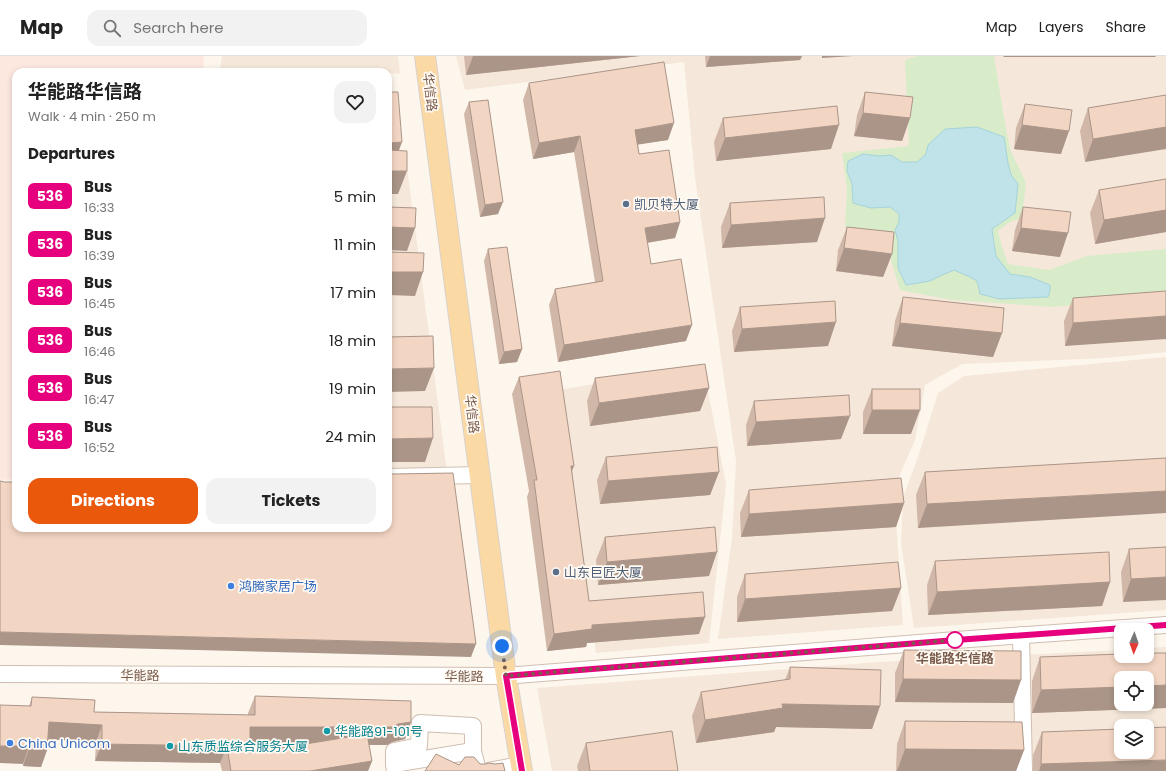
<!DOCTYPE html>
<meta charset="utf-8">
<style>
:root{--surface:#fff;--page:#f2f2f2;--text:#222;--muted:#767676;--line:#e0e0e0;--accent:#ea580c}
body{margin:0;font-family:Poppins,"Noto Sans SC",sans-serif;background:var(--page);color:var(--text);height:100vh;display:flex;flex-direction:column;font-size:15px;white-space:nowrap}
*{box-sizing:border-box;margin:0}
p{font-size:13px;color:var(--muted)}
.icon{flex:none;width:22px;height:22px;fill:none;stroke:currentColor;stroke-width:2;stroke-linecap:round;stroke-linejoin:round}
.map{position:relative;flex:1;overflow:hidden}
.side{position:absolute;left:12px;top:12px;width:380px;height:464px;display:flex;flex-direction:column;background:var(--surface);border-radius:12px;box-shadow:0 2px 6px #0003}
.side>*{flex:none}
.badge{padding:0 8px;border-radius:6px;font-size:14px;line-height:26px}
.needle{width:26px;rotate:182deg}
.fabs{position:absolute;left:1114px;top:567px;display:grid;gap:8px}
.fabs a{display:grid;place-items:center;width:40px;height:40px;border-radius:8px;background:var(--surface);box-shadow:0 2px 6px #0003;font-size:20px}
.you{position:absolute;width:20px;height:20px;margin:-10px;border:3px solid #fff;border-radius:50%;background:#1a73e8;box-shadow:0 0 0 6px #1a73e833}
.map>.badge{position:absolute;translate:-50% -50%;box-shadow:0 0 0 2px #fff}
h2{padding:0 16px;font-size:15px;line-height:36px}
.round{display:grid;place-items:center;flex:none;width:42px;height:42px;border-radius:12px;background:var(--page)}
.summary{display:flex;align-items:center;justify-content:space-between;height:68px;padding:0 16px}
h1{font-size:19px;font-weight:700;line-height:30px}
.button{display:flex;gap:8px;margin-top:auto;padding:8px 16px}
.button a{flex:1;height:46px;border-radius:12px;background:var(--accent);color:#fff;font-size:16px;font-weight:700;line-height:46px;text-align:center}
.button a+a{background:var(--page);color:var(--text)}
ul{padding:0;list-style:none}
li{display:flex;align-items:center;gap:12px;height:48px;padding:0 16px}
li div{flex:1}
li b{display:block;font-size:15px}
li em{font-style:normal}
li .badge{min-width:44px;font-weight:700;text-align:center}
header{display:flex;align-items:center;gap:24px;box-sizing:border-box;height:56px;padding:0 20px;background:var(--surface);border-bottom:1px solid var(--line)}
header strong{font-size:19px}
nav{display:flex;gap:22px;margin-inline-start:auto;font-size:14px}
.search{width:280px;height:36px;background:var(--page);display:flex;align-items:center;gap:10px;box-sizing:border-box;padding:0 14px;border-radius:12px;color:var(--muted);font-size:15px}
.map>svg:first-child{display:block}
.residential{fill:#f5e8da;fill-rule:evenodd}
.commercial{fill:#fde8e0}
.green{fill:#d8ecc9}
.water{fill:#bfe3e8;stroke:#a5d3da}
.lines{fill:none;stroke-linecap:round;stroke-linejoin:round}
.minor-casing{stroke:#d1beb0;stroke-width:18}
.major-casing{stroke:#dad1cd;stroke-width:22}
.minor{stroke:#fff;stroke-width:16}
.major{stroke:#fbd9a5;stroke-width:20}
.wall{fill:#d1b7a8;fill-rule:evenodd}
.shaded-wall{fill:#aa9588}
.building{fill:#f3d5c3;stroke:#aa9588}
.line-casing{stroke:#fff;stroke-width:9}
.line{stroke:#e6007e;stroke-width:6}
.walk{stroke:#7a5c4d;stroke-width:4;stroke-dasharray:0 7.2}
.service-dot{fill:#5c6f8a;stroke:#fffaf3;stroke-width:1.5}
.shop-dot{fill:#3f7fe0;stroke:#fffaf3;stroke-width:1.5}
.stop-dot{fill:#fff;stroke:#e6007e;stroke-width:2}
.culture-dot{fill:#0f9aa8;stroke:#fffaf3;stroke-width:1.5}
.labels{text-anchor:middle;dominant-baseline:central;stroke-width:3.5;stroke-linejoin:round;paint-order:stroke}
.street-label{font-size:13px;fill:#7a5c4d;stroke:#fffaf3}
.service-label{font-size:13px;fill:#4e5e75;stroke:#fffaf3;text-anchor:start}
.shop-label{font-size:13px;fill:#366cbe;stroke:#fffaf3;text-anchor:start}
.stop-label{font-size:13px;font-weight:bold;fill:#7a5c4d;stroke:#fffaf3}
.culture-label{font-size:13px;fill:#0d838f;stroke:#fffaf3;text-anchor:start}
</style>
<header>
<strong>Map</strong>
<div class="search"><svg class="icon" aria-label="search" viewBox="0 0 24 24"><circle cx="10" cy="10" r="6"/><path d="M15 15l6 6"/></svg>Search here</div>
<nav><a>Map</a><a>Layers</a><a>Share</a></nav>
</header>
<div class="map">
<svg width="1166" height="715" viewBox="0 0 1166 715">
<rect width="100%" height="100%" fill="#fdf6ec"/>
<g class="residential">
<polygon points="222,0 398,0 400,18 388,17 388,16 220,15"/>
<polygon points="456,0 1166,0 1166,296 1107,302 962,308 925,329 915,384 894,432 903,569 718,583 732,482 736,405 695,122 684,6 465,34"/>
<polygon points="388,109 407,111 447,416 388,416"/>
<polygon points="1166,301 1166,554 914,572 901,487 903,442 919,398 938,337 964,320"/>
<polygon points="703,309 726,428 709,587 596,597 559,334"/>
<path d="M 1166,591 L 1166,715 L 552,715 L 537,632 L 879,606 L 1121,594 L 1121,600 L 1147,600 L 1147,592 ZM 1121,622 L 1147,622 L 1147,648 L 1121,648 ZM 1121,670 L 1147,670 L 1147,696 L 1121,696 Z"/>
</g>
<polygon class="commercial" points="0,0 204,0 203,16 16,16 16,423 0,424"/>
<polygon class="green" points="917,0 994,0 1005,68 1010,93 1026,127 1022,162 1010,166 998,175 1002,191 1008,208 1049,214 1087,200 1166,193 1166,239 1052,251 952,244 900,234 886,188 845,171 847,133 842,97 909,90 905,4"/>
<polygon class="water" points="977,71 1004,81 1008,107 1011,119 1018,128 1015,157 992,173 996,200 1010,218 1030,221 1050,229 1050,235 1048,241 1000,243 980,238 977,225 970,221 954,214 940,220 930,225 906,229 898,212 898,185 895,174 899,166 899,158 890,151 871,152 853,147 852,128 847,115 848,105 863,98 879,100 891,99 902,106 917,106 926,98 928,89 945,73"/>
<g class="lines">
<g class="minor-casing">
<g id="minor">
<polyline points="388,421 480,419"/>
<polyline points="1021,579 1024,715"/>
<polyline points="0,618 506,620 956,584 1166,569"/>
<polyline points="394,708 394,695 419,690 420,667 473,670 473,695"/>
<polyline points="395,715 394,708 473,695 478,715"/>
<polyline points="488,715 521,709"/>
</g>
</g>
<g class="major-casing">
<polyline id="major" points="425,0 506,620 522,715"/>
</g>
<use href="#minor" class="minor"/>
<use href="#major" class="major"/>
</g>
<g class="wall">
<polygon points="464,0 640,0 466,19"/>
<polygon points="705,0 802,0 800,4 706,11"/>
<polygon points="529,27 668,84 638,88 639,98 680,166 675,182 647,187 651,208 686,285 558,306 549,249 555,233 595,226 574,96 533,103 523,44"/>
<polygon points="865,36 910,62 902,85 854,80 857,59"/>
<polygon points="1166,39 1085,106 1080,75 1088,52"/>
<polygon points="469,46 498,158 480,161 464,58"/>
<polygon points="1025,48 1061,98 1014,93 1016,72"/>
<polygon points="723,62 831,93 716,105 714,86"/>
<polygon points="1166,123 1166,176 1095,188 1090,157 1099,134"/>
<polygon points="730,147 817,186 722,192 721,171"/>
<polygon points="1023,151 1060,201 1012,195 1015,174"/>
<polygon points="847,171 892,198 883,221 836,215 838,194"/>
<polygon points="488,193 522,293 517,306 499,308 484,205"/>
<polygon points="1166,235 1065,290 1064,265 1073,242"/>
<polygon points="903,241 1002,277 993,301 892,290 895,265"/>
<polygon points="740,251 828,290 734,296 732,275"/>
<polygon points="519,321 572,415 589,545 699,578 587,587 586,591 547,595 527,441 529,435 512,338"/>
<polygon points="595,322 709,332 700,355 590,370 587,345"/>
<polygon points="872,333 911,378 863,378 863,356"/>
<polygon points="754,345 841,383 747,390 746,369"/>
<polygon points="606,401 719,416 710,439 600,448 597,424"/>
<polygon points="1166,402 918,472 916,439 925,416"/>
<polygon points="749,434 904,447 896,471 741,481 740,457"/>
<polygon points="605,481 709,520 598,529 596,504"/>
<polygon points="1166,491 1123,546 1121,516 1129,493"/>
<polygon points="935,505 1110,526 1102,550 928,559 927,529"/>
<polygon points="745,518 901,532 892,555 737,566 737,541"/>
<polygon points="904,594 1013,647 895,646 895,617"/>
<polygon points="1166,597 1166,652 1032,657 1032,625 1040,601"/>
<polygon points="790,611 880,650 872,673 776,671 774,676 696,687 692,660 701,636 785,624"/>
<path d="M 255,640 L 411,666 L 405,683 L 392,686 L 387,689 L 369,689 L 372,705 L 368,715 L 222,715 L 220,707 L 95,705 L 96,686 L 48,683 L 47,694 L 41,711 L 23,710 L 29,650 L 32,641 L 94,656 L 248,659 L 248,657 ZM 250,688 L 306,688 L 250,697 Z"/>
<polygon points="905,665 1024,694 1016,715 896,715 897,688"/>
<polygon points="1042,676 1166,715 1033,715 1033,699"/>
<polygon points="586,687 678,715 578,715 577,710"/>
</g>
<g class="shaded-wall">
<polygon points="473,0 640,0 466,19"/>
<polygon points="710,0 802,0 800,4 706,11"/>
<polygon points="822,0 853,0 822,2"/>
<polygon points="1004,0 1156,0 1155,1 1003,1"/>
<polygon points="863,57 910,62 902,85 854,80"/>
<polygon points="674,67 668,84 629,90 635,74"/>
<polygon points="839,69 831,93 716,105 725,82"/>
<polygon points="1022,69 1069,75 1061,98 1014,93"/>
<polygon points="1166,71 1166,93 1085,106 1093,83"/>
<polygon points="580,80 574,96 533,103 539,87"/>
<polygon points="402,86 398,97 388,98 388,87"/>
<polygon points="388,115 407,115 398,138 388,138"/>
<polygon points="503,146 498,158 480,161 485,149"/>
<polygon points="1166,154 1166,176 1095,188 1104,164"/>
<polygon points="825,162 817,186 722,192 731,169"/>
<polygon points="680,166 675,182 639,188 645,172"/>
<polygon points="388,171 415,172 407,195 388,194"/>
<polygon points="1021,172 1068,177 1060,201 1012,195"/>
<polygon points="844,192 892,198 883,221 836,215"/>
<polygon points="388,216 423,216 415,240 388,239"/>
<polygon points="1166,260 1166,283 1065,290 1073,267"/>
<polygon points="836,266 828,290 734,296 742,273"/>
<polygon points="900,267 1002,277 993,301 892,290"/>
<polygon points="692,269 686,285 558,306 564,289"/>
<polygon points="522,293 517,306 499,308 504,296"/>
<polygon points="434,312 425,335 388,336 388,313"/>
<polygon points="709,332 700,355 590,370 599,347"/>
<polygon points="872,354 920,354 911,378 863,378"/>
<polygon points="850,360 841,383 747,390 756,366"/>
<polygon points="433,382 425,406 388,406 388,383"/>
<polygon points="571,410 574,410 567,427"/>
<polygon points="719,416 710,439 600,448 608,425"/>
<polygon points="1166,435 1166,457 918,472 927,448"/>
<polygon points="904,447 896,471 741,481 749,458"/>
<polygon points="717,496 709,520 598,529 607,506"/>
<polygon points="1166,521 1166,544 1123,546 1131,523"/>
<polygon points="1110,526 1102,550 928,559 937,536"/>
<polygon points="901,532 892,555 737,566 745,543"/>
<polygon points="705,561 699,578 587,587 586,591 547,595 554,578 592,569"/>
<polygon points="0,576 476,588 471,601 0,589"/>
<polygon points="903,623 1021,624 1013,647 895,646"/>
<polygon points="1166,629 1166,652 1032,657 1041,634 1121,631 1121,648 1147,648 1147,630"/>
<polygon points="782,648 880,650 872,673 776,671 774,676 696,687 705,664"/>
<polygon points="49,666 102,669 96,686 43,683"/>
<polygon points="411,666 405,683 392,686 387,689 244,688 250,671 398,668"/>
<polygon points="102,688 227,690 220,707 95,705"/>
<polygon points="0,690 29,690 23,708 0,707"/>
<polygon points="29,693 47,694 41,711 23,710"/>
<polygon points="905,693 1024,694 1016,715 897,715"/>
<polygon points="1166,704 1166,715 1039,715 1041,708"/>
<polygon points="372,705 368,715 310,715"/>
</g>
<g class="building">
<polygon points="664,6 674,67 635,74 639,98 669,94 680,166 645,172 651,208 681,203 692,269 564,289 555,233 603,225 580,80 539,87 529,27"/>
<polygon points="388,36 398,36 402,86 388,87"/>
<polygon points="865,36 913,41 910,62 863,57"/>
<polygon points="1166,39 1166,71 1093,83 1088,52"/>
<polygon points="488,44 503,146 485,149 469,46"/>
<polygon points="1025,48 1072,54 1069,75 1022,69"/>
<polygon points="837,50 839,69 725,82 723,62"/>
<polygon points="388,94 407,95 407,115 388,115"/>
<polygon points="1166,123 1166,154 1104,164 1099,134"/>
<polygon points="824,141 825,162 731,169 730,147"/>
<polygon points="388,151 416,152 415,172 388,171"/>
<polygon points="1023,151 1071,156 1068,177 1021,172"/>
<polygon points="847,171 894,176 892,198 844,192"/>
<polygon points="507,191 522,293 504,296 488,193"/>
<polygon points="388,196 424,197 423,216 388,216"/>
<polygon points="1166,235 1166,260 1073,267 1073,242"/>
<polygon points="903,241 1004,252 1002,277 900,267"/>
<polygon points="835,245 836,266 742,273 740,251"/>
<polygon points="433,280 434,312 388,313 388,281"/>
<polygon points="705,308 709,332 599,347 595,322"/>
<polygon points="560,315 574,410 571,410 589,545 703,536 705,561 592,569 592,573 554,578 534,424 537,424 519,321"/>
<rect x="872" y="333" width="48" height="21"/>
<polygon points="849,339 850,360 756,366 754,345"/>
<polygon points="388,351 432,351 433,382 388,383"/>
<polygon points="717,391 719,416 608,425 606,401"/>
<polygon points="1166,402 1166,435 927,448 925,416"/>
<polygon points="388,417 393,418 453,417 476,588 0,576 0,425 5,426 16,426 16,472 388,472"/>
<polygon points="901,422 904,447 749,458 749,434"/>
<polygon points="715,471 717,496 607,506 605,481"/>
<polygon points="1166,491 1166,521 1131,523 1129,493"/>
<polygon points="1109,496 1110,526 937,536 935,505"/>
<polygon points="898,506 901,532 745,543 745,518"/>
<polygon points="904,594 1021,595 1021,624 903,623"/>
<polygon points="1147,597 1166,597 1166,629 1147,630 1147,622 1121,622 1121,631 1041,634 1040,601 1121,598 1121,600 1147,600"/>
<polygon points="790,611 881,614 880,650 782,648 783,652 705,664 701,636 790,623"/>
<polygon points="255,640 411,645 411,666 398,668 393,671 250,671 250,697 367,678 372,705 310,715 231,715 227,690 102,688 102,669 49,666 47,694 29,693 29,690 0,690 0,649 31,650 32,641 95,644 94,656 255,659"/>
<polygon points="905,665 1022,666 1024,694 905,693"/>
<polygon points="1166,671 1166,704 1041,708 1042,676 1121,673 1121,696 1147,696 1147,672"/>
<polygon points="672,675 678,715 590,715 586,687"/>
<polygon points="436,698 459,709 465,701 474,701 480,708 486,708 489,707 495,708 503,707 505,715 425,715"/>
</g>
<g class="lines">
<g class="line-casing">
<polyline id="line" points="522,715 506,620 956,584 1166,569"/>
</g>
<use href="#line" class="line"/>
<polyline class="walk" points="502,590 506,620 955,584"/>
</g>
<g class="service-dot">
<circle cx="626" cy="148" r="4"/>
<circle cx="556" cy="516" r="4"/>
</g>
<g class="shop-dot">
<circle cx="231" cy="530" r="4"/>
<circle cx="10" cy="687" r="4"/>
</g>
<circle class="stop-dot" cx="955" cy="584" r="8"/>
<g class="culture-dot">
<circle cx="327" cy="675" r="4"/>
<circle cx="170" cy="690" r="4"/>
</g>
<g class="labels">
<g class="street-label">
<text transform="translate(430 36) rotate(83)">华信路</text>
<text transform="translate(472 358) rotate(83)">华信路</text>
<text x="140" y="619">华能路</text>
<text x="464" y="620">华能路</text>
</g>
<g class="service-label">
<text x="634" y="148">凯贝特大厦</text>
<text x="564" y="516">山东巨匠大厦</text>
</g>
<g class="shop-label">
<text x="239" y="530">鸿腾家居广场</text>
<text x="18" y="687">China Unicom</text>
</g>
<g class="stop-label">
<text x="955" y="602">华能路华信路</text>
</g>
<g class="culture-label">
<text x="335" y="675">华能路91-101号</text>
<text x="178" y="690">山东质监综合服务大厦</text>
</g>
</g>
</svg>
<div class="fabs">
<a><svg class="needle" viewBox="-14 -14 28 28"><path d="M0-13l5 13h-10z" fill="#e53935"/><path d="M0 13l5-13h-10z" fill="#767676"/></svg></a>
<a><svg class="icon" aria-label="locate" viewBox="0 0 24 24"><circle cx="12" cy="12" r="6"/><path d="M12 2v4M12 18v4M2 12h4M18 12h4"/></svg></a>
<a><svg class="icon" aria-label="layers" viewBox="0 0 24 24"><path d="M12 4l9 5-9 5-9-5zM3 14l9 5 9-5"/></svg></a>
</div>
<div class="you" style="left:502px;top:590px"></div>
<section class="side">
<div class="summary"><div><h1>华能路华信路</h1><p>Walk · 4 min · 250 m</p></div><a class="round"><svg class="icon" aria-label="heart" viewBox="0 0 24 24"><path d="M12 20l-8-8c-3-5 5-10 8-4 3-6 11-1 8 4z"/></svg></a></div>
<h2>Departures</h2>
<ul>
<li><span class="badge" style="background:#e6007e;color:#fff">536</span><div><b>Bus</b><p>16:33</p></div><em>5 min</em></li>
<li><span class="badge" style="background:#e6007e;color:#fff">536</span><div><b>Bus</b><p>16:39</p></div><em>11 min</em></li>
<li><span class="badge" style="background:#e6007e;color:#fff">536</span><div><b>Bus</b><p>16:45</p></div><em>17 min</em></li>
<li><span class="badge" style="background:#e6007e;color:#fff">536</span><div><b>Bus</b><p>16:46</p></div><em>18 min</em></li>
<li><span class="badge" style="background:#e6007e;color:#fff">536</span><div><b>Bus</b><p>16:47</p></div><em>19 min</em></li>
<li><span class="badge" style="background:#e6007e;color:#fff">536</span><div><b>Bus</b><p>16:52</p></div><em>24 min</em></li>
</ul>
<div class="button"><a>Directions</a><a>Tickets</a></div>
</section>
</div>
